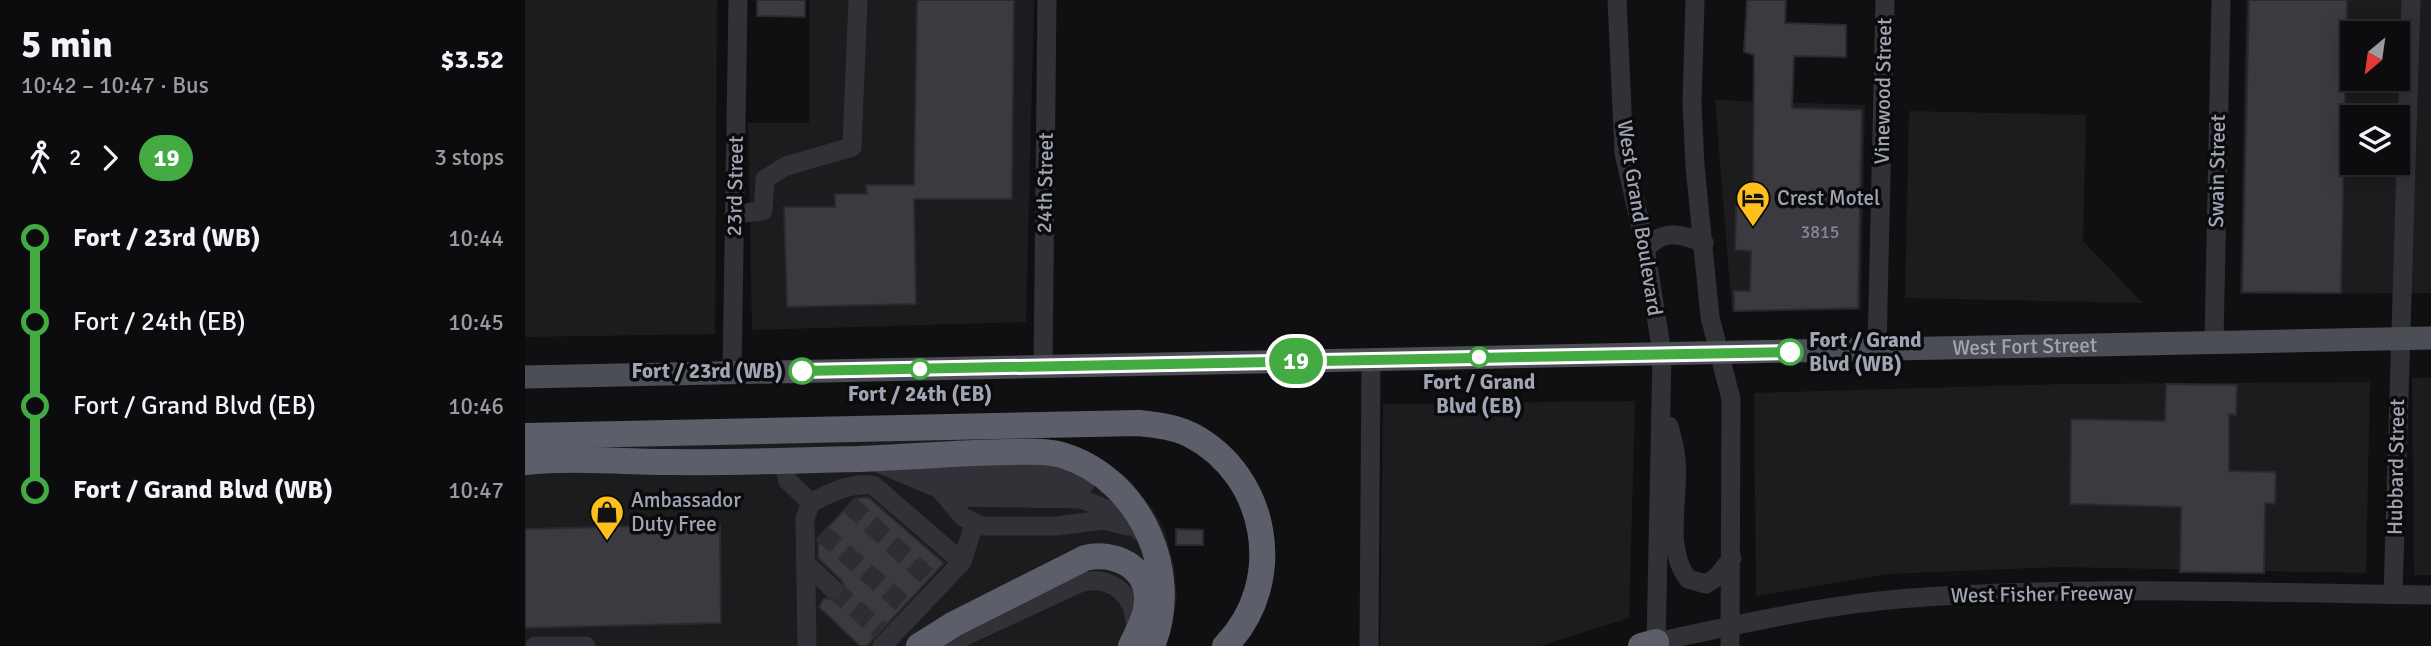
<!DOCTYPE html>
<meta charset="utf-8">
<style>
:root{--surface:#0c0c0e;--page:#1a1a1c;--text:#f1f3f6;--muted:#9a9b9e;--line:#2c2c2e}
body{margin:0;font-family:Signika,sans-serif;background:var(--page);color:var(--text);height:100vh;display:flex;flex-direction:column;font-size:26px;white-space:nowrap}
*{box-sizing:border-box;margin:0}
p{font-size:23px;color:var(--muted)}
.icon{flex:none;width:38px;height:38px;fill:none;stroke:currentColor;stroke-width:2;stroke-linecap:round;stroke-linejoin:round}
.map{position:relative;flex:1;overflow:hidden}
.side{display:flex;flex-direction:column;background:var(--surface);width:525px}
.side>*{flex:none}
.badge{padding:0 14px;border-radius:23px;font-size:24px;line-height:46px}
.needle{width:46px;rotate:209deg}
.buttons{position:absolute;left:1815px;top:21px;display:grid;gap:14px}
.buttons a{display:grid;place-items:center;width:70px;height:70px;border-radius:0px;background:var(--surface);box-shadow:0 4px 18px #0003,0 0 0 2px var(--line);font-size:35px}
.map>.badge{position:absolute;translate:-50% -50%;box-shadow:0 0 0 4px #fff}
.legs{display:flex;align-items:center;gap:10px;height:77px;padding:0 21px;font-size:23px}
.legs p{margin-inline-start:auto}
.headline{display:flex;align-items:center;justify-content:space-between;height:119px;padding:0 21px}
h1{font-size:38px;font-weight:800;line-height:52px}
ul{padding:0 21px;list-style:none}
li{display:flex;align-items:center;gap:24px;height:84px;font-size:26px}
li i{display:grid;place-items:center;width:10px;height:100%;margin:0 9px;background:currentColor}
li i::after{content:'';width:18px;height:18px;margin:-9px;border:5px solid;border-radius:50%;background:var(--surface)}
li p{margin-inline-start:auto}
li:first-child i{background:linear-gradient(#0000 50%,currentColor 0)}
li:last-child i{background:linear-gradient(currentColor 50%,#0000 0)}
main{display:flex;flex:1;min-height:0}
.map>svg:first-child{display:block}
.built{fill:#1c1c1f;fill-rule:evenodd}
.building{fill:#3a3a40;stroke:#2a2a2e;stroke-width:2}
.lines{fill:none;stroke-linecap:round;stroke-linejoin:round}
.minor-tunnel{stroke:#2d2e32;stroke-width:19;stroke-dasharray:19 10;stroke-linecap:butt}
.minor{stroke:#313137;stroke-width:19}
.major{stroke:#4c4e56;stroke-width:23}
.highway{stroke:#5c5f69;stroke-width:26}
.line-1-casing{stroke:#fff;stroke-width:16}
.line-1{stroke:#44aa42;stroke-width:10}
.stop-1-dot{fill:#fff;stroke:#44aa42;stroke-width:3.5}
.labels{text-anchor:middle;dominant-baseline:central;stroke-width:7;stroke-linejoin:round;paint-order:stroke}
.number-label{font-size:18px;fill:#868a97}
.street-label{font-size:21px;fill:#a0a5b4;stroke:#0b0b0d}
.poi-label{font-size:21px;fill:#a0a5b4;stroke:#0b0b0d;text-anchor:start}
.stop-label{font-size:21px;font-weight:bold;fill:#a0a5b4;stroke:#0b0b0d}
</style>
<main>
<section class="side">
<div class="headline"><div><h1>5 min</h1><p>10:42 – 10:47 · Bus</p></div><b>$3.52</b></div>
<div class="legs"><svg class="icon" aria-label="walk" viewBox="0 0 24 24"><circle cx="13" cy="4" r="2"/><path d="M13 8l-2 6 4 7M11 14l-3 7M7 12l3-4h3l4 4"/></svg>2<svg class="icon" aria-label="forward" viewBox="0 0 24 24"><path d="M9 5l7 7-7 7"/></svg><b class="badge" style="background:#44aa42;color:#fff">19</b><p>3 stops</p></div>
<ul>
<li><i style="color:#44aa42"></i><b>Fort / 23rd (WB)</b><p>10:44</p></li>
<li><i style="color:#44aa42"></i><span>Fort / 24th (EB)</span><p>10:45</p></li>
<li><i style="color:#44aa42"></i><span>Fort / Grand Blvd (EB)</span><p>10:46</p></li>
<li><i style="color:#44aa42"></i><b>Fort / Grand Blvd (WB)</b><p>10:47</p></li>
</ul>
</section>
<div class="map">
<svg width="1906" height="646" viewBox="0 0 1906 646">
<rect width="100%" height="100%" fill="#101012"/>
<g class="built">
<polygon points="0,0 192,0 190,334 0,337"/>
<polygon points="284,0 509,0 501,322 227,330 223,123 284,123"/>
<path d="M 1721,0 L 1906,0 L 1906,293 L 1715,294 ZM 1827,33 L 1872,33 L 1872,79 L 1827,79 ZM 1827,117 L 1872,117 L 1872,163 L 1827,163 Z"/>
<polygon points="1190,100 1340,105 1336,310 1207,311"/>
<polygon points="1384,111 1561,115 1558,241 1618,303 1380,298"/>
<polygon points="1887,378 1906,378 1906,575 1889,575"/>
<polygon points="1845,382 1841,573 1535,567 1364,574 1231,596 1229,393 1537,384"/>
<polygon points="1110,401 1104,618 1015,646 855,646 858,404"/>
<polygon points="509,436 552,446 570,455 603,478 628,510 639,528 649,565 652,599 641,646 0,646 0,446"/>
</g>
<g class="building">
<polygon points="232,0 280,0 280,17 232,16"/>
<polygon points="392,0 489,0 487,199 389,199 391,304 262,307 259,207 310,207 310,194 342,194 341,185 389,185"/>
<polygon points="1222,0 1261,0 1260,23 1321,25 1321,57 1269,56 1267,108 1337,110 1333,308 1209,311 1209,291 1225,291 1226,251 1210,250 1211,206 1228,206 1229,55 1219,52"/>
<polygon points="1724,0 1822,0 1816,293 1717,292"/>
<polygon points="1641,384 1712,385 1711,415 1704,414 1704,471 1751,472 1750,504 1740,503 1739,573 1655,572 1656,507 1545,504 1546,419 1640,421"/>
<polygon points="343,497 419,563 342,646 335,646 294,607 299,598 312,600 320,591 317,581 293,558 293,538 330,498"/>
<polygon points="195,524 196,623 0,628 0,529"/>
<polygon points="651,529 678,530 678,545 651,545"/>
</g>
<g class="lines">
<g class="minor-tunnel">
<polyline points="324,504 405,579"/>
<polyline points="297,533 380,606"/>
<polyline points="308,589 356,631"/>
</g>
<g class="minor">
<polyline points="1092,0 1099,153 1119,241 1137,353 1131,646"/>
<polyline points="1170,0 1167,103 1170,166 1185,317 1206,399 1205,646"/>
<polyline points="209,214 238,211 240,179 261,166 327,147 333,0"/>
<path d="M 1120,250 C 1138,228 1155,234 1179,243"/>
<polyline points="1689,342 1696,0"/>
<polyline points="1352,349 1360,0"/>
<polyline points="518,367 522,0"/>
<polyline points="207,372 213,0"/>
<path d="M 1144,426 C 1147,437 1150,448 1151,459 C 1155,496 1138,547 1163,579 L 1181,584 L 1192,577 L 1207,558"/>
<polyline points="258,460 263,481 286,503 280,518 282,646"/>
<polyline points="348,461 434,497 556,499 592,513 619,534"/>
<polyline points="388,468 531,468 560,477"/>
<polyline points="408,483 560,484"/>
<polyline points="417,492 438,517 457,526 531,526 579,520 602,526"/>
<path d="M 286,503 C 306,492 324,483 348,485 L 437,562 L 357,646"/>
<polyline points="437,562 449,524"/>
<polyline points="280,563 308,589"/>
<polyline points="1868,595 1886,0"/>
<path d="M 406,642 L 436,638 L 555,583 C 587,573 613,598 610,630"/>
<path d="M 1131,642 C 1216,624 1301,604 1387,598 C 1559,585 1733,593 1906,595"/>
<polyline points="10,646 61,646"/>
<polyline points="844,646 846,360"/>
</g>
<path class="major" id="s1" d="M 0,377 L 1906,338"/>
<g class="highway">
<path d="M 0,436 L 614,423 C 632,425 650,427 666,435 C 744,476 762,583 700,646"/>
<path d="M 0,462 C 49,457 99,462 148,462 C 210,463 272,460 334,459 C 383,457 432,453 482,452 C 501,452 522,450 540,456 C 616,481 657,573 627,646"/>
<path d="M 394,646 L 429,624 L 560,558 C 588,551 623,566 622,600 C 622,615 613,632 606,646"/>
<polyline points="1116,646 1131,642"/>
</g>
</g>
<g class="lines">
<g class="line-1-casing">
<polyline id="line-1" points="277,371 1265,352"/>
</g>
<use href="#line-1" class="line-1"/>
</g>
<defs>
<g id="hotel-pin" transform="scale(1.75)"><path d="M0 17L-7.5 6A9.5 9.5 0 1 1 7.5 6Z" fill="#ffc01b" stroke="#0b0b0d"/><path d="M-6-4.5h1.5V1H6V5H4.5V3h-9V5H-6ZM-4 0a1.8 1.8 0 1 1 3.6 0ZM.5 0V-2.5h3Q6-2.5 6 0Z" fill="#111"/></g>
<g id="shop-pin" transform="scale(1.75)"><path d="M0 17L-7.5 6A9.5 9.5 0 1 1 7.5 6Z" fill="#ffc01b" stroke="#0b0b0d"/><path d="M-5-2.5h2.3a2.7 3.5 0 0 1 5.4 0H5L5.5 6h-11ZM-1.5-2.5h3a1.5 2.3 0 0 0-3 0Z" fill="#111"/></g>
</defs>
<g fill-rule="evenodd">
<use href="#hotel-pin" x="1228" y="198"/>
<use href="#shop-pin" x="82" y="512"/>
</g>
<g class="stop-1-dot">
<circle cx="1265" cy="352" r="12"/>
<circle cx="954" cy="357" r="9"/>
<circle cx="395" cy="369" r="9"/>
<circle cx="277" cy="371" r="12"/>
</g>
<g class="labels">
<g class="number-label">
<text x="1295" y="232">3815</text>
</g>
<g class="street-label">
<text transform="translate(1358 91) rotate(-89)">Vinewood Street</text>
<text transform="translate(1692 171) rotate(-89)">Swain Street</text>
<text transform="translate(520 183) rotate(-89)">24th Street</text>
<text transform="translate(210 186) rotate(-89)">23rd Street</text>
<text transform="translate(1115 218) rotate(81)">West Grand Boulevard</text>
<text stroke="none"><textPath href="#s1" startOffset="1500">West Fort Street</textPath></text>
<text transform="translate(1871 467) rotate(-89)">Hubbard Street</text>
<text transform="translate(1517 594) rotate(-1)">West Fisher Freeway</text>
</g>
<g class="poi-label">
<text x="1252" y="198">Crest Motel</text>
<text x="106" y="500">Ambassador<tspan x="106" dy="24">Duty Free</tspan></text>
</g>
<g class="stop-label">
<text x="1284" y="340" text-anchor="start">Fort / Grand<tspan x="1284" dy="24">Blvd (WB)</tspan></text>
<text x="258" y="371" text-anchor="end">Fort / 23rd (WB)</text>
<text x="954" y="382">Fort / Grand<tspan x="954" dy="24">Blvd (EB)</tspan></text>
<text x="395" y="394">Fort / 24th (EB)</text>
</g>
</g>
</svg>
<div class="buttons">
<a><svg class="needle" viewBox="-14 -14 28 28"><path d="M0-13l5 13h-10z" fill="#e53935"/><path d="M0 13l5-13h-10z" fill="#9a9b9e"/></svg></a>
<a><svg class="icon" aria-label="layers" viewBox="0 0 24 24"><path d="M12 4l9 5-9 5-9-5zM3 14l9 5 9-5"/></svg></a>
</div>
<b class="badge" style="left:771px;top:361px;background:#44aa42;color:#fff">19</b>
</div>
</main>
